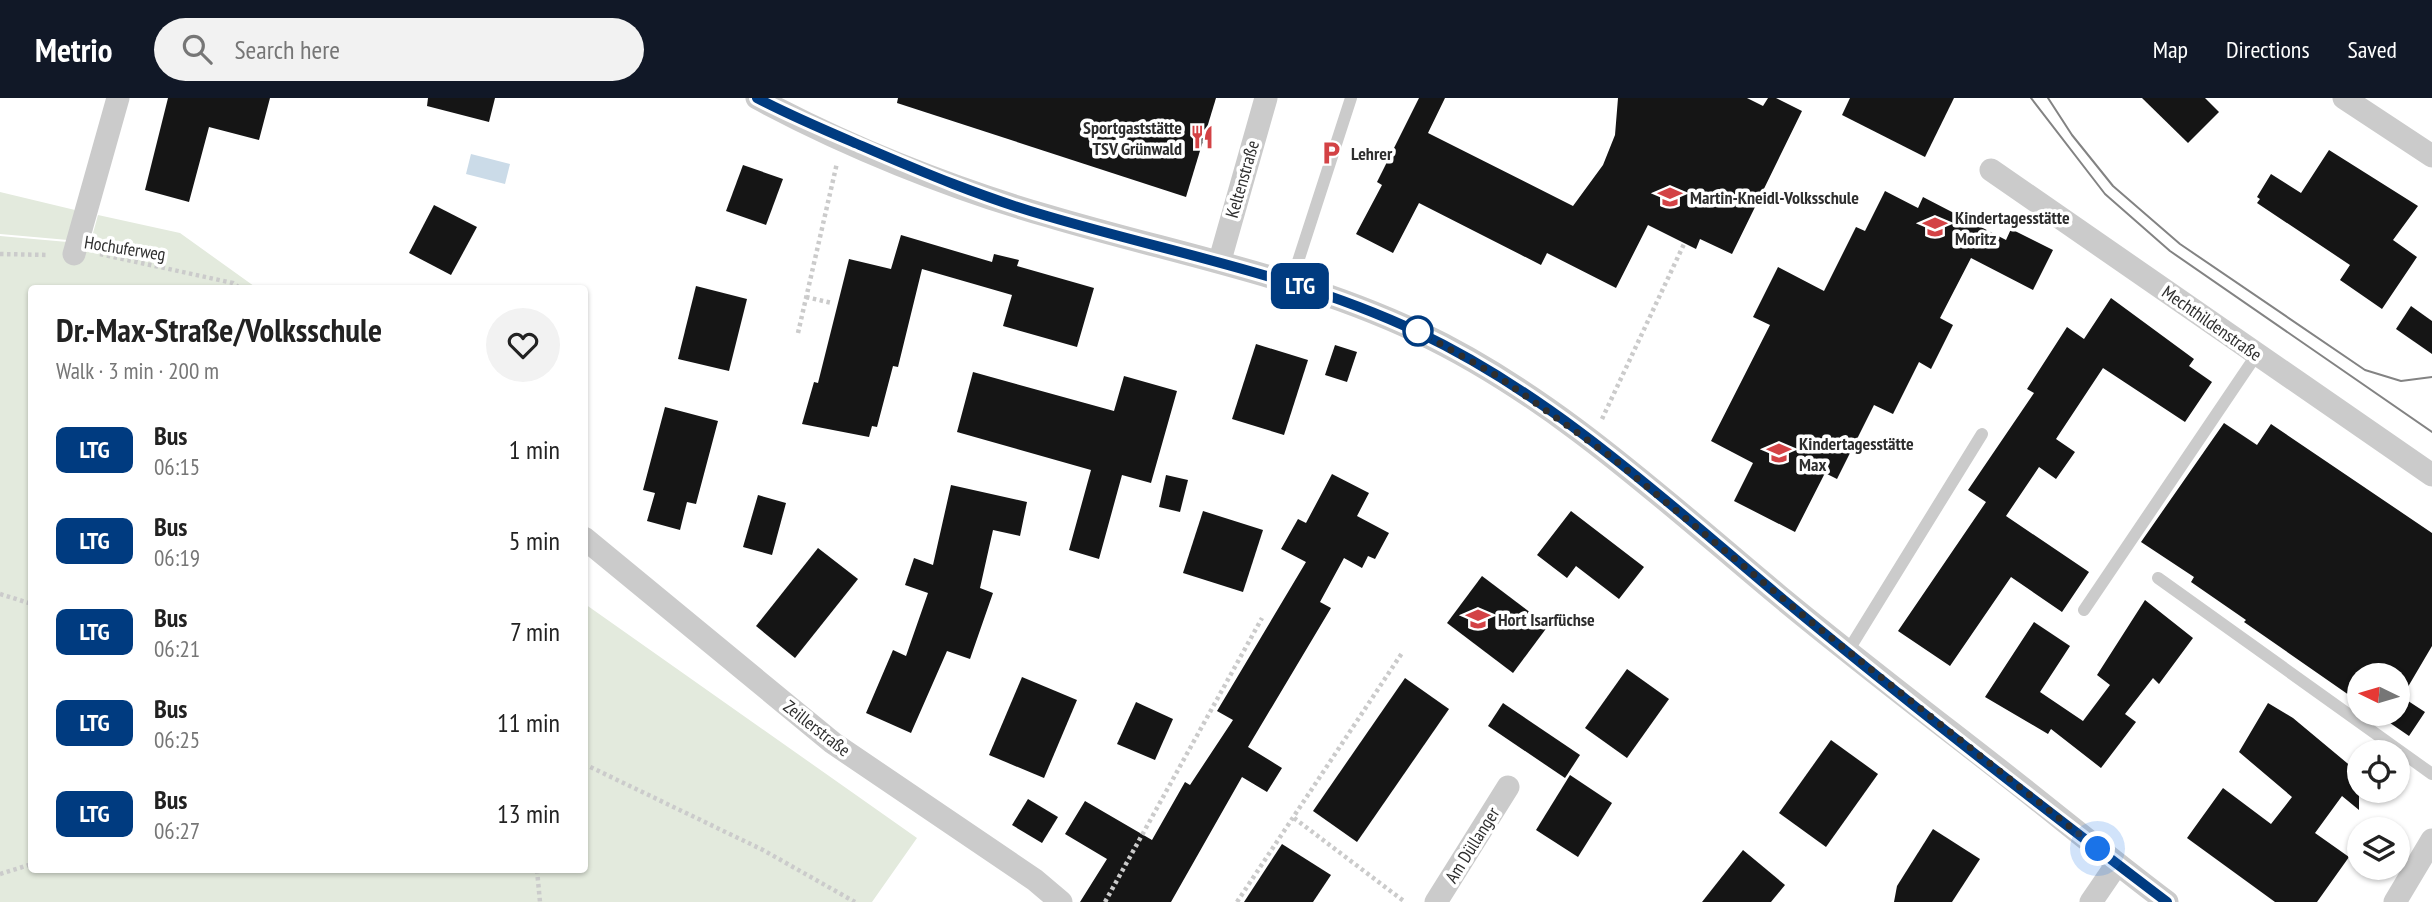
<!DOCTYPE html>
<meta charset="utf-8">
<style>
:root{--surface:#fff;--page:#f2f2f2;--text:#222;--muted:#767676;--accent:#111827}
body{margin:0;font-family:"PT Sans Narrow",sans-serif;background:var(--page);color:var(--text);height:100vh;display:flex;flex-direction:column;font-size:26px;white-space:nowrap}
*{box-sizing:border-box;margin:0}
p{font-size:23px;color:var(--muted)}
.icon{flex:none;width:38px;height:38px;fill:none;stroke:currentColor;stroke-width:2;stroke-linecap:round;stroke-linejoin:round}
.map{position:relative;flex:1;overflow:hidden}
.sheet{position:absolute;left:28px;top:187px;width:560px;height:588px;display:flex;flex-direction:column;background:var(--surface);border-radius:7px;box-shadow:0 2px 5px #0004}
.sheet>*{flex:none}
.badge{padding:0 14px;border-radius:10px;font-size:24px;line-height:46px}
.needle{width:46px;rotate:275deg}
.buttons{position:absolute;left:2347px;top:565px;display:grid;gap:14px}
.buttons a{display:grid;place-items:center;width:63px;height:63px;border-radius:50%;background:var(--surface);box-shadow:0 2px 5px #0004;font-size:35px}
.you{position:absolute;width:35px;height:35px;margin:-18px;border:5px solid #fff;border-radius:50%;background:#1a73e8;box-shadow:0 0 0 10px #1a73e833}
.map>.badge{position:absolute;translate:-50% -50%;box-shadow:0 0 0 4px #fff}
.round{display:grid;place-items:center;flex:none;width:74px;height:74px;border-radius:37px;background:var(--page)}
.summary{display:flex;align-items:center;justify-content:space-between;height:119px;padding:0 28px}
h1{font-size:33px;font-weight:700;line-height:52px}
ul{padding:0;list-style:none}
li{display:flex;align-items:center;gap:21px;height:91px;padding:0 28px}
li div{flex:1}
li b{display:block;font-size:26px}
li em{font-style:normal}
li .badge{min-width:77px;font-weight:700;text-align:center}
header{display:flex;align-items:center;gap:42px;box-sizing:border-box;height:98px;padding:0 35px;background:var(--accent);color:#fff}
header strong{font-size:33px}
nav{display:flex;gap:38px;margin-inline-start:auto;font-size:24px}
.search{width:490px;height:63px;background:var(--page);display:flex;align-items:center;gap:18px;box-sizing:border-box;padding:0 24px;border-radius:38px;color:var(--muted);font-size:26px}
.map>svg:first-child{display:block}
.green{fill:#e3eadd}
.water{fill:#cbdbe8}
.building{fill:#151515}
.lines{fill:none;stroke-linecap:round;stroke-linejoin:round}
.path{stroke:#cbcbcb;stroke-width:4.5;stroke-dasharray:3.5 3.5;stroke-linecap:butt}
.lane{stroke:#cbcbcb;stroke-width:12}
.street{stroke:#cbcbcb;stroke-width:23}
.tram{stroke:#838383;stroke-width:2}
.line-casing{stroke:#fff;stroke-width:16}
.line{stroke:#003b80;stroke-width:10}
.walk{stroke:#2e2e2e;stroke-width:7;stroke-dasharray:0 12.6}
.stop-dot{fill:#fff;stroke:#003b80;stroke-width:3.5}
.labels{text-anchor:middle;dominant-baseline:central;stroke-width:7;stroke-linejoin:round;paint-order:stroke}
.poi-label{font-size:18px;font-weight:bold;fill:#2e2e2e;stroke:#fff;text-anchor:start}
.street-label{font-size:18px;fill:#2e2e2e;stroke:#fff}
</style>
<header>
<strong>Metrio</strong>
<div class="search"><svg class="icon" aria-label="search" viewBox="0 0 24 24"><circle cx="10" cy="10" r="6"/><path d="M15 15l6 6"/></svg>Search here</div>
<nav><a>Map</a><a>Directions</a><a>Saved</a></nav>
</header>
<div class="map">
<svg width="2432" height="804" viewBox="0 0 2432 804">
<rect width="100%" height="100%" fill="#fff"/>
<g class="green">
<polygon points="0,94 75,112 68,142 0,136"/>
<polygon points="98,117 180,135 258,191 32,191 32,772 584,772 585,506 917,740 872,804 0,804 0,138 90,146"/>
</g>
<polygon class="water" points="471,56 510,66 505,86 466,76"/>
<g class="building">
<polygon points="168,0 270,0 259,42 209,29 189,104 145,92"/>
<polygon points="428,0 495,0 489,24 427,8"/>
<polygon points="898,0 1216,0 1186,99 897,5"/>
<polygon points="1419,0 1445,0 1428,35 1573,108 1603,67 1615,37 1618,0 1747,0 1763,8 1768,0 1776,0 1802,13 1732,156 1700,141 1696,151 1648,127 1616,190 1547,155 1541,167 1419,105 1393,155 1356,136 1382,87 1377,84"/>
<polygon points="1850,0 1954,0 1925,59 1842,17"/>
<polygon points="2142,0 2205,0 2219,14 2188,45"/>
<polygon points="2329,52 2418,108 2393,142 2417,159 2382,211 2340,182 2350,167 2257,105 2260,101 2257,99 2271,76 2301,95"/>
<polygon points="743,67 783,81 766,127 726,113"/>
<polygon points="1885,93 1918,110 1923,99 2006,142 2011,131 2053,152 2033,192 1971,160 1940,220 1953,227 1931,271 1919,264 1893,316 1874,307 1837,381 1825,375 1795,434 1734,403 1753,365 1711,343 1770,227 1753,219 1778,169 1824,193 1856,129 1865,133"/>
<polygon points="434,107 477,129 451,177 409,155"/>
<polygon points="901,137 992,164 994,156 1019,162 1017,168 1094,190 1077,249 1003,228 1012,197 922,171 898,269 893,268 877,329 872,328 869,339 802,326 814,284 818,285 849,161 891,171"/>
<polygon points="696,188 747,201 729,273 678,261"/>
<polygon points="2111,200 2194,261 2189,268 2212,284 2185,324 2103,270 2056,341 2075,354 2056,381 2039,369 2006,418 2089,474 2062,514 2011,479 1950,568 1898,533 1986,404 1968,392 2034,295 2027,291 2067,229 2084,241"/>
<polygon points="2411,208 2432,223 2432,256 2396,231"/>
<polygon points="1256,246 1308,262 1284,337 1232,321"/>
<polygon points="1335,247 1357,254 1347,284 1325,277"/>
<polygon points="973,274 1114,313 1124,278 1177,293 1151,385 1122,377 1099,461 1069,452 1091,372 957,334"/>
<polygon points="665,309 718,323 696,406 687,404 680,432 647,423 655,395 643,392"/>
<polygon points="2224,325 2257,347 2271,326 2432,435 2432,548 2402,599 2425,614 2409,638 2377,616 2398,616 2398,578 2359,578 2359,604 2244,524 2246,522 2191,484 2194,479 2141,444"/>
<polygon points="1332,376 1369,395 1357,418 1389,435 1375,461 1368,458 1362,470 1344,460 1320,504 1331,510 1248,649 1282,670 1267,694 1242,679 1171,804 1080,804 1107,761 1065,736 1085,703 1152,742 1185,684 1190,687 1233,622 1217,613 1306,464 1281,451 1298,421 1306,425"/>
<polygon points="1166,377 1188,382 1180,414 1159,409"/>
<polygon points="951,387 1027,404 1020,438 993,432 980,490 993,495 970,561 947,553 911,635 866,615 893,552 906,558 928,495 905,487 914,460 933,467"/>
<polygon points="758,397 786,405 772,457 743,449"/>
<polygon points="1203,413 1263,432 1243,494 1183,475"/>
<polygon points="1571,413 1644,469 1619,501 1576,468 1567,480 1537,457"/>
<polygon points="818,450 858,481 795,560 756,528"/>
<polygon points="1482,478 1548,528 1513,575 1447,525"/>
<polygon points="2145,502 2193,540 2159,586 2153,580 2125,616 2136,624 2101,670 2051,631 2048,636 1985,599 2034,524 2070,548 2040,594 2083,623 2110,587 2097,577"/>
<polygon points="1627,571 1669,601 1627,660 1585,630"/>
<polygon points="1022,579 1077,602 1044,680 989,657"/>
<polygon points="1405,580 1449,611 1357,744 1313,713"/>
<polygon points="1136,604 1173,621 1155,662 1117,646"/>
<polygon points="1503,605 1580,657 1565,680 1488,628"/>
<polygon points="2268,605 2293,620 2359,675 2359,712 2342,698 2315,735 2349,759 2317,804 2275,804 2187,740 2223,690 2271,726 2292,699 2239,654"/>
<polygon points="1831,642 1878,676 1826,749 1779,715"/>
<polygon points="1570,677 1612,705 1578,759 1536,732"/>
<polygon points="1028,701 1058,719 1042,745 1012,727"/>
<polygon points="1933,731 1980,761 1952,804 1894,804 1897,788"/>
<polygon points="1282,746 1331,777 1313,804 1244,804"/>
<polygon points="1743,752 1785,787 1771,804 1702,804"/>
</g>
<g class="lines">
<g class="path">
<polyline points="0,156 49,157"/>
<polyline points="100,156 233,185 241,191"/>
<polyline points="806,199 832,205"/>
<polyline points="798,235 837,65"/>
<polyline points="1602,321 1684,146"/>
<polyline points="0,496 32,506"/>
<polyline points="584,666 763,752 855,804"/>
<polyline points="1294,720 1405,804"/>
<polyline points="537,772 540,804"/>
<polyline points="0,776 32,766"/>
<polyline points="1105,804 1262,520"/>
<polyline points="1237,804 1402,555"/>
</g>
<g class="lane">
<polyline points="1291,185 1351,0"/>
<polyline points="2158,480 2432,676"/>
<polyline points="2084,512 2257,256"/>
<polyline points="1848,553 1982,336"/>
</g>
<g class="street">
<path d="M 757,0 C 846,48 950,90 1048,118 C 1172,155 1300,178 1418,234 C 1552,297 1665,403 1778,497 C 1854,560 1933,620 2011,681 C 2063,722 2114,764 2167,804"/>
<polyline points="2344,0 2432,58"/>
<polyline points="1991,72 2432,377"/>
<polyline points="74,156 118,0"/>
<polyline points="1220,162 1266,0"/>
<polyline points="584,440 833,645 1035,782 1061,804"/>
<polyline points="1436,804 1508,689"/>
<polyline points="2091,804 2117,766"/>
<polyline points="2395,804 2432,742"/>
</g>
<g class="tram">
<polyline points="2031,0 2105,96 2170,153 2432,334"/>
<polyline points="2048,0 2072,37 2113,88 2180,146 2365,272 2401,283 2432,279"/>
</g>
</g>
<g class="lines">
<g class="line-casing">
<path id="line" d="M 757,0 C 791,18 827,33 862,48 C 922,74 984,100 1047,118 C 1172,155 1300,178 1418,234 C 1555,299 1669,406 1784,502 C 1909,606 2038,706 2167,804"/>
</g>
<use href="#line" class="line"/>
<polyline class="walk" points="1418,233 1499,279 1610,358 1815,527 2098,751"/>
</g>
<defs>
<g id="restaurant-bare" transform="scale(1.89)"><path d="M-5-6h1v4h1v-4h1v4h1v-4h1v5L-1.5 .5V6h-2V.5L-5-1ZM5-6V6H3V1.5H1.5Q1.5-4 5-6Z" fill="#d34245" stroke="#fff" stroke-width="2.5" paint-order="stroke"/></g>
<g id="parking-bare" transform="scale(1.89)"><path d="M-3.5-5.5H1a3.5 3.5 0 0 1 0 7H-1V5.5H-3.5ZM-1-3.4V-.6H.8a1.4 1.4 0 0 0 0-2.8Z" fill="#d34245" stroke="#fff" stroke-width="2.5" paint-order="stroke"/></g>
<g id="school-bare" transform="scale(1.89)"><path d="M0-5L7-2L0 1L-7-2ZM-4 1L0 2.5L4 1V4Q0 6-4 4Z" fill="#d34245" stroke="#fff" stroke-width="2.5" paint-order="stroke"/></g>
</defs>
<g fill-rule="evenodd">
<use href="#restaurant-bare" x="1202" y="39"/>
<use href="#parking-bare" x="1331" y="55"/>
<use href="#school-bare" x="1670" y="99"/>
<use href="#school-bare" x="1935" y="129"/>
<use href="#school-bare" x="1779" y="355"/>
<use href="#school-bare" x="1478" y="521"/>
</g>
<circle class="stop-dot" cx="1418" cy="233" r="14"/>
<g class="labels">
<g class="poi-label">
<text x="1182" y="29" text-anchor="end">Sportgaststätte<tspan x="1182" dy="21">TSV Grünwald</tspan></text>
<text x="1351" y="55">Lehrer</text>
<text x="1690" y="99">Martin-Kneidl-Volksschule</text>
<text x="1955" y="119">Kindertagesstätte<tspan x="1955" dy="21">Moritz</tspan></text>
<text x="1799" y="345">Kindertagesstätte<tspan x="1799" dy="21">Max</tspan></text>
<text x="1498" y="521">Hort Isarfüchse</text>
</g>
<g class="street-label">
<text transform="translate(1242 81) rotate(-74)">Keltenstraße</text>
<text transform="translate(125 150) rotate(9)">Hochuferweg</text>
<text transform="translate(2212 225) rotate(35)">Mechthildenstraße</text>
<text transform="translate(817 630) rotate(38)">Zeillerstraße</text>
<text transform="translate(1472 747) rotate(-58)">Am Düllanger</text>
</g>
</g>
</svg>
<div class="buttons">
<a><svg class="needle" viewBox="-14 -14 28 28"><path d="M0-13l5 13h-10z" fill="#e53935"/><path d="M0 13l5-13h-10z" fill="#767676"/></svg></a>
<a><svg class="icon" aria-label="locate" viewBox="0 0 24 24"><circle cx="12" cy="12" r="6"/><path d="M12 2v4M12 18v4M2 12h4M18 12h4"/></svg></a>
<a><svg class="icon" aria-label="layers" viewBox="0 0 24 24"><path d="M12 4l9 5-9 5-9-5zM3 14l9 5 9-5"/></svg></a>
</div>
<div class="you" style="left:2098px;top:751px"></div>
<b class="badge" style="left:1300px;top:188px;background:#003b80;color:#fff">LTG</b>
<section class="sheet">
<div class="summary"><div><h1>Dr.-Max-Straße/Volksschule</h1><p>Walk · 3 min · 200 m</p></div><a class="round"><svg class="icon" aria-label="heart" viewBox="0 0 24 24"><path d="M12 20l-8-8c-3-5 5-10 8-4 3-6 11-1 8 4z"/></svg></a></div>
<ul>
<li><span class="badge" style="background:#003b80;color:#fff">LTG</span><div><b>Bus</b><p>06:15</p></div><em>1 min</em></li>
<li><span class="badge" style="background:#003b80;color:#fff">LTG</span><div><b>Bus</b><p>06:19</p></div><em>5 min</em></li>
<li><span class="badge" style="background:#003b80;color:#fff">LTG</span><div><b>Bus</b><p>06:21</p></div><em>7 min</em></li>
<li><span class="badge" style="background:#003b80;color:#fff">LTG</span><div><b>Bus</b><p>06:25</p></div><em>11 min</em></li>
<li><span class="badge" style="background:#003b80;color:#fff">LTG</span><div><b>Bus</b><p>06:27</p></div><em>13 min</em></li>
</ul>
</section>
</div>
